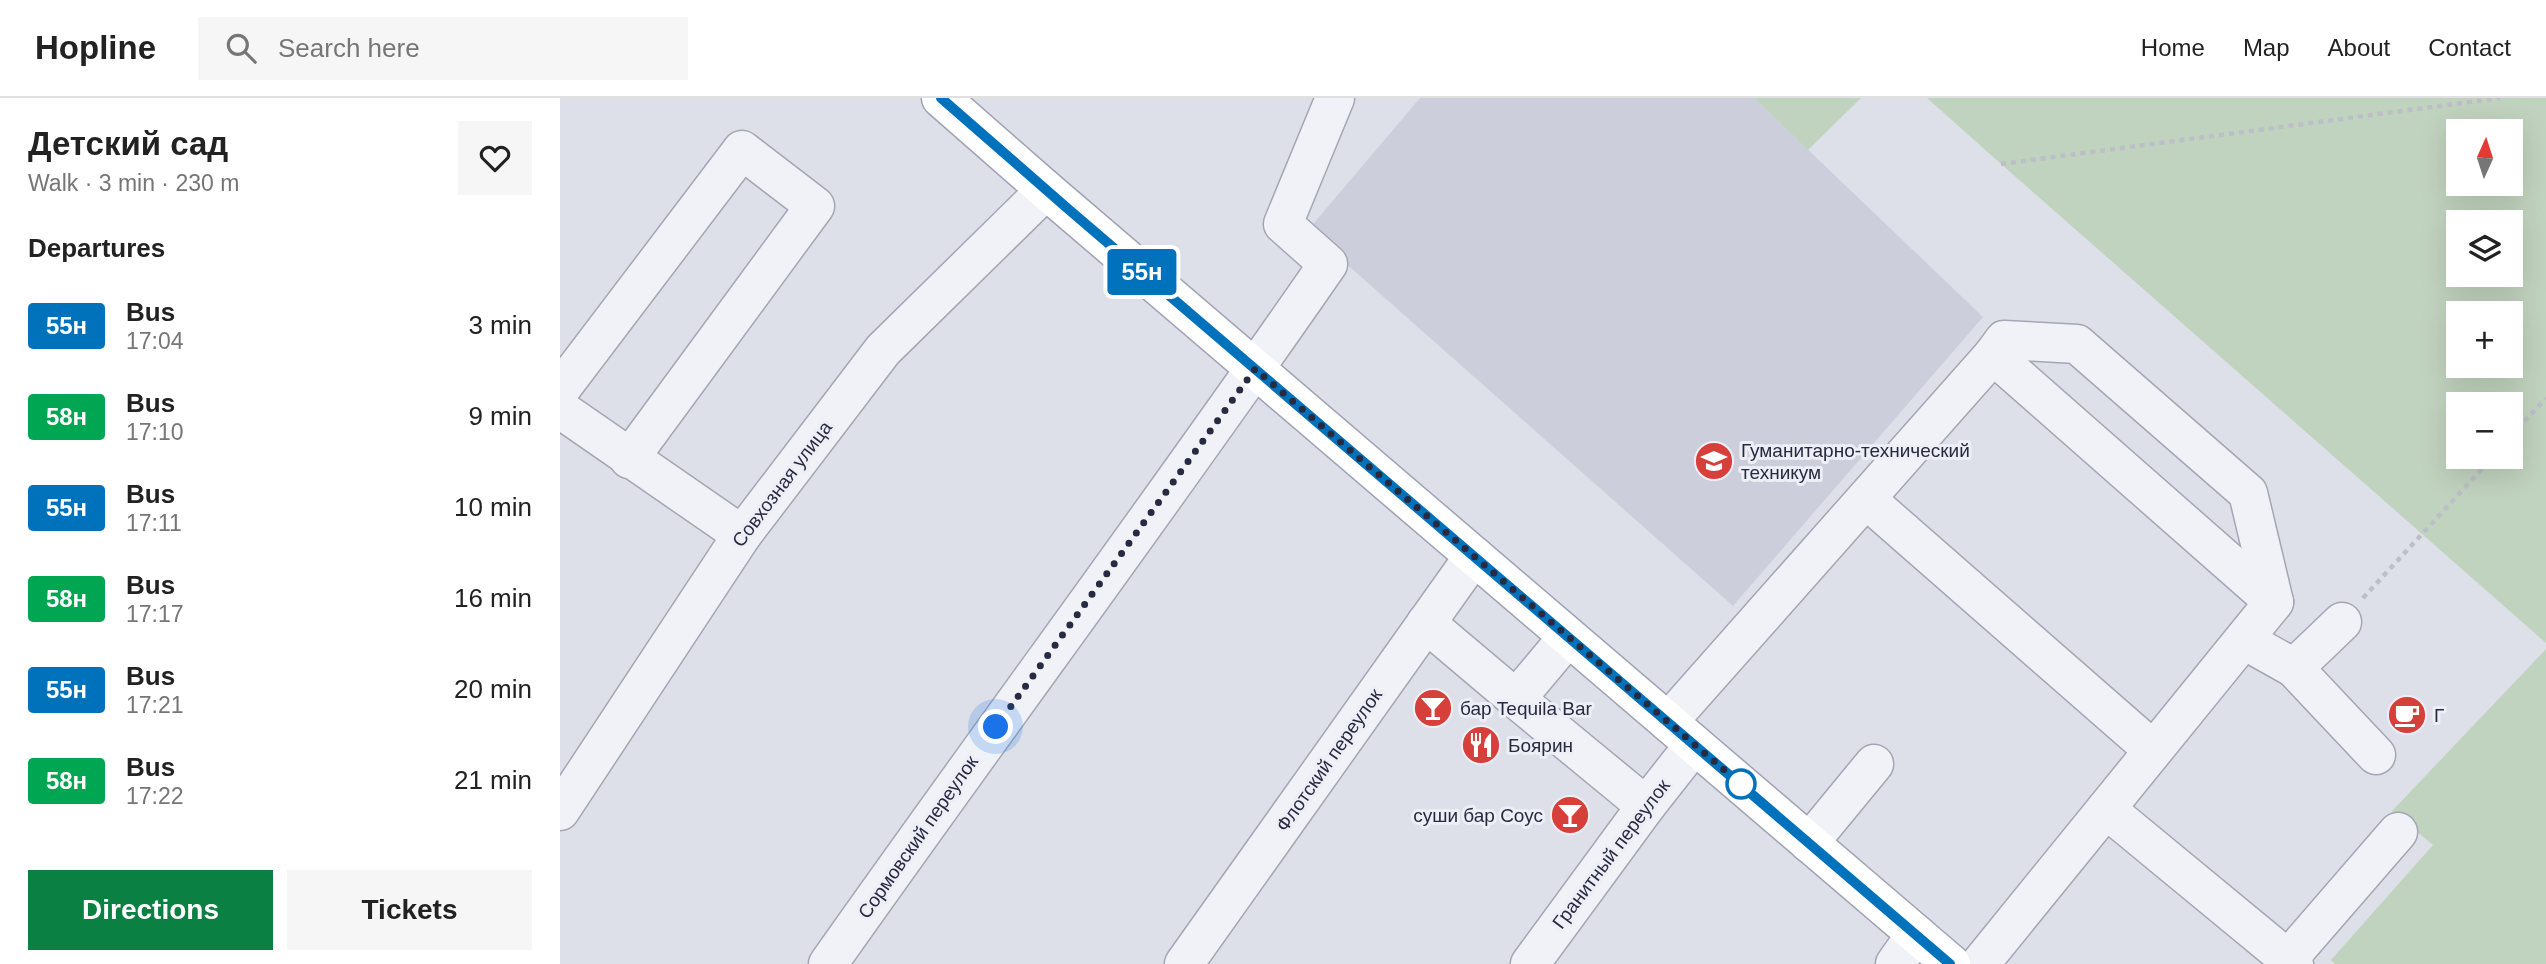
<!DOCTYPE html>
<meta charset="utf-8">
<style>
:root{--surface:#fff;--page:#f6f6f6;--text:#222;--muted:#767676;--line:#e0e0e0;--accent:#0b8043}
body{margin:0;font-family:Arial,sans-serif;background:var(--page);color:var(--text);height:100vh;display:flex;flex-direction:column;font-size:26px;white-space:nowrap}
*{box-sizing:border-box;margin:0}
p{font-size:23px;color:var(--muted)}
.icon{flex:none;width:38px;height:38px;fill:none;stroke:currentColor;stroke-width:2;stroke-linecap:round;stroke-linejoin:round}
.map{position:relative;flex:1;overflow:hidden}
.drawer{display:flex;flex-direction:column;background:var(--surface);width:560px}
.drawer>*{flex:none}
.badge{padding:0 14px;border-radius:5px;font-size:24px;line-height:46px}
.needle{width:46px;rotate:3deg}
.fabs{position:absolute;left:1886px;top:21px;display:grid;gap:14px}
.fabs a{display:grid;place-items:center;width:77px;height:77px;border-radius:0px;background:var(--surface);box-shadow:0 7px 28px #0002;font-size:35px}
.you{position:absolute;width:35px;height:35px;margin:-18px;border:5px solid #fff;border-radius:50%;background:#1a73e8;box-shadow:0 0 0 10px #1a73e833}
.map>.badge{position:absolute;translate:-50% -50%;box-shadow:0 0 0 4px #fff}
h2{padding:0 28px;font-size:26px;line-height:63px}
.round{display:grid;place-items:center;flex:none;width:74px;height:74px;border-radius:0px;background:var(--page)}
.overview{display:flex;align-items:center;justify-content:space-between;height:119px;padding:0 28px}
h1{font-size:33px;font-weight:700;line-height:52px}
.action{display:flex;gap:14px;margin-top:auto;padding:14px 28px}
.action a{flex:1;height:80px;border-radius:0px;background:var(--accent);color:#fff;font-size:28px;font-weight:700;line-height:80px;text-align:center}
.action a+a{background:var(--page);color:var(--text)}
ul{padding:0;list-style:none}
li{display:flex;align-items:center;gap:21px;height:91px;padding:0 28px}
li div{flex:1}
li b{display:block;font-size:26px}
li em{font-style:normal}
li .badge{min-width:77px;font-weight:700;text-align:center}
header{display:flex;align-items:center;gap:42px;box-sizing:border-box;height:98px;padding:0 35px;background:var(--surface);border-bottom:2px solid var(--line)}
header strong{font-size:33px}
nav{display:flex;gap:38px;margin-inline-start:auto;font-size:24px}
.search{width:490px;height:63px;background:var(--page);display:flex;align-items:center;gap:18px;box-sizing:border-box;padding:0 24px;border-radius:0px;color:var(--muted);font-size:26px}
main{display:flex;flex:1;min-height:0}
.map>svg:first-child{display:block}
.built{fill:#cccfdb}
.green{fill:#c0d3be;fill-rule:evenodd}
.lines{fill:none;stroke-linecap:round;stroke-linejoin:round}
.minor-casing{stroke:#a3a6b3;stroke-width:41}
.major-casing{stroke:#9da2b5;stroke-width:41}
.path{stroke:#bcbec8;stroke-width:4.5;stroke-dasharray:5 5;stroke-linecap:butt}
.minor{stroke:#f1f2f7;stroke-width:38}
.major{stroke:#fff;stroke-width:38}
.line-casing{stroke:#fff;stroke-width:16}
.line{stroke:#0072bc;stroke-width:10}
.walk{stroke:#262b41;stroke-width:7;stroke-dasharray:0 12.6}
.stop-dot{fill:#fff;stroke:#0072bc;stroke-width:3.5}
.labels{text-anchor:middle;dominant-baseline:central;stroke-width:6;stroke-linejoin:round;paint-order:stroke}
.poi-label{font-size:19px;fill:#262b41;stroke:#eeeff6;text-anchor:start}
.street-label{font-size:19px;fill:#262b41;stroke:#eeeff6}
</style>
<header>
<strong>Hopline</strong>
<div class="search"><svg class="icon" aria-label="search" viewBox="0 0 24 24"><circle cx="10" cy="10" r="6"/><path d="M15 15l6 6"/></svg>Search here</div>
<nav><a>Home</a><a>Map</a><a>About</a><a>Contact</a></nav>
</header>
<main>
<section class="drawer">
<div class="overview"><div><h1>Детский сад</h1><p>Walk · 3 min · 230 m</p></div><a class="round"><svg class="icon" aria-label="heart" viewBox="0 0 24 24"><path d="M12 20l-8-8c-3-5 5-10 8-4 3-6 11-1 8 4z"/></svg></a></div>
<h2>Departures</h2>
<ul>
<li><span class="badge" style="background:#0072bc;color:#fff">55н</span><div><b>Bus</b><p>17:04</p></div><em>3 min</em></li>
<li><span class="badge" style="background:#00a651;color:#fff">58н</span><div><b>Bus</b><p>17:10</p></div><em>9 min</em></li>
<li><span class="badge" style="background:#0072bc;color:#fff">55н</span><div><b>Bus</b><p>17:11</p></div><em>10 min</em></li>
<li><span class="badge" style="background:#00a651;color:#fff">58н</span><div><b>Bus</b><p>17:17</p></div><em>16 min</em></li>
<li><span class="badge" style="background:#0072bc;color:#fff">55н</span><div><b>Bus</b><p>17:21</p></div><em>20 min</em></li>
<li><span class="badge" style="background:#00a651;color:#fff">58н</span><div><b>Bus</b><p>17:22</p></div><em>21 min</em></li>
</ul>
<div class="action"><a>Directions</a><a>Tickets</a></div>
</section>
<div class="map">
<svg width="1986" height="866" viewBox="0 0 1986 866">
<rect width="100%" height="100%" fill="#dee0e9"/>
<polygon class="built" points="860,0 1194,0 1423,219 1173,508 748,132"/>
<g class="green">
<polygon points="1194,0 1301,0 1248,52"/>
<path d="M 1367,0 L 1986,0 L 1986,545 L 1441,66 ZM 1951,33 L 1951,86 L 1899,86 L 1899,33 ZM 1951,124 L 1951,177 L 1899,177 L 1899,124 ZM 1899,215 L 1951,215 L 1951,268 L 1899,268 ZM 1899,306 L 1951,306 L 1951,359 L 1899,359 Z"/>
<polygon points="1986,551 1986,866 1775,866 1771,862 1873,747 1832,713"/>
</g>
<g class="lines">
<g class="minor-casing">
<g id="minor">
<polyline points="1433,257 1444,242 1517,246 1688,395 1714,504"/>
<polyline points="0,292 182,52 255,108 69,361"/>
<polyline points="0,311 182,437"/>
<polyline points="1306,401 1593,652"/>
<polyline points="866,525 956,601"/>
<polyline points="1008,539 956,601 1086,708"/>
<polyline points="1684,542 1734,570 1782,524"/>
<polyline points="1734,570 1816,657"/>
<polyline points="1108,624 1433,257 1714,504 1420,866"/>
<polyline points="1546,711 1734,866"/>
<polyline points="0,713 182,437 323,252 486,92"/>
<polyline points="1249,745 1314,666"/>
<polyline points="1728,861 1838,734"/>
<path d="M 268,866 C 433,632 605,402 768,166 L 723,126 L 775,0"/>
<polyline points="624,866 914,458"/>
<polyline points="970,866 1086,708 1134,647"/>
<polyline points="1335,866 1356,836"/>
</g>
</g>
<g class="major-casing">
<polyline id="major" points="381,0 486,92 1391,866"/>
</g>
<g class="path">
<polyline points="1441,66 1940,0"/>
<polyline points="1951,338 1986,300"/>
<polyline points="1803,500 1933,359"/>
</g>
<use href="#minor" class="minor"/>
<use href="#major" class="major"/>
</g>
<g class="lines">
<g class="line-casing">
<polyline id="line" points="381,0 507,110 1390,866"/>
</g>
<use href="#line" class="line"/>
<polyline class="walk" points="436,629 695,271 1183,688 1181,686"/>
</g>
<defs>
<g id="university-disc" transform="scale(2.0125)"><circle r="9.5" fill="#d7403a" stroke="#eeeff6"/><path d="M0-5L7-2L0 1L-7-2ZM-4 1L0 2.5L4 1V4Q0 6-4 4Z" fill="#fff"/></g>
<g id="bar-disc" transform="scale(2.0125)"><circle r="9.5" fill="#d7403a" stroke="#eeeff6"/><path d="M-6-5H6L.8 .8V4.5H3.5V6h-7V4.5H-.8V.8Z" fill="#fff"/></g>
<g id="cafe-disc" transform="scale(2.0125)"><circle r="9.5" fill="#d7403a" stroke="#eeeff6"/><path d="M-5.5-4.5H6V0H3Q3 3.5 0 3.5H-2.5Q-5.5 3.5-5.5 0ZM3-3.2v2h1.7v-2ZM-6 4.5H4V6H-6Z" fill="#fff"/></g>
<g id="restaurant-disc" transform="scale(2.0125)"><circle r="9.5" fill="#d7403a" stroke="#eeeff6"/><path d="M-5-6h1v4h1v-4h1v4h1v-4h1v5L-1.5 .5V6h-2V.5L-5-1ZM5-6V6H3V1.5H1.5Q1.5-4 5-6Z" fill="#fff"/></g>
</defs>
<g fill-rule="evenodd">
<use href="#university-disc" x="1154" y="363"/>
<use href="#bar-disc" x="873" y="610"/>
<use href="#cafe-disc" x="1847" y="617"/>
<use href="#restaurant-disc" x="921" y="647"/>
<use href="#bar-disc" x="1010" y="717"/>
</g>
<circle class="stop-dot" cx="1181" cy="686" r="14"/>
<g class="labels">
<g class="poi-label">
<text x="1181" y="352">Гуманитарно-технический<tspan x="1181" dy="22">техникум</tspan></text>
<text x="900" y="610">бар Tequila Bar</text>
<text x="1874" y="617">Г</text>
<text x="948" y="647">Боярин</text>
<text x="983" y="717" text-anchor="end">суши бар Соус</text>
</g>
<g class="street-label">
<text transform="translate(222 386) rotate(-53)">Совхозная улица</text>
<text transform="translate(769 662) rotate(-55)">Флотский переулок</text>
<text transform="translate(358 739) rotate(-55)">Сормовский переулок</text>
<text transform="translate(1051 756) rotate(-53)">Гранитный переулок</text>
</g>
</g>
</svg>
<div class="fabs">
<a><svg class="needle" viewBox="-14 -14 28 28"><path d="M0-13l5 13h-10z" fill="#e53935"/><path d="M0 13l5-13h-10z" fill="#767676"/></svg></a>
<a><svg class="icon" aria-label="layers" viewBox="0 0 24 24"><path d="M12 4l9 5-9 5-9-5zM3 14l9 5 9-5"/></svg></a>
<a>+</a>
<a>−</a>
</div>
<div class="you" style="left:436px;top:629px"></div>
<b class="badge" style="left:582px;top:174px;background:#0072bc;color:#fff">55н</b>
</div>
</main>
